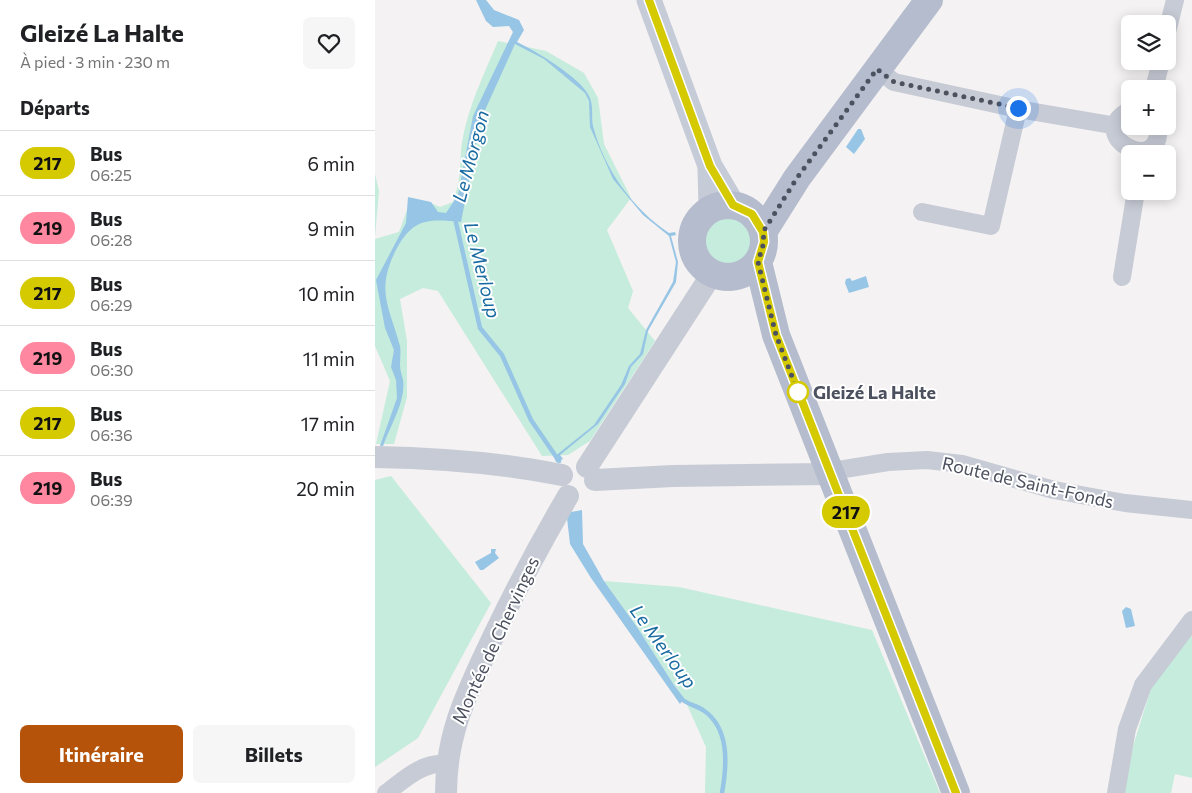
<!DOCTYPE html>
<html lang="fr">
<meta charset="utf-8">
<style>
:root{--surface:#fff;--page:#f6f6f6;--text:#202124;--muted:#757577;--line:#e0e0e0;--accent:#b45309}
body{margin:0;font-family:Commissioner,sans-serif;background:var(--page);color:var(--text);height:100vh;display:flex;flex-direction:column;font-size:19px;white-space:nowrap}
*{box-sizing:border-box;margin:0}
p{font-size:16px;color:var(--muted)}
.icon{flex:none;width:28px;height:28px;fill:none;stroke:currentColor;stroke-width:2;stroke-linecap:round;stroke-linejoin:round}
.map{position:relative;flex:1;overflow:hidden}
.sheet{display:flex;flex-direction:column;background:var(--surface);width:375px}
.sheet>*{flex:none}
.badge{padding:0 10px;border-radius:16px;font-size:18px;line-height:32px}
.tools{position:absolute;left:746px;top:15px;display:grid;gap:10px}
.tools a{display:grid;place-items:center;width:55px;height:55px;border-radius:8px;background:var(--surface);box-shadow:0 2px 12px #0003;font-size:25px}
.you{position:absolute;width:25px;height:25px;margin:-12px;border:4px solid #fff;border-radius:50%;background:#1a73e8;box-shadow:0 0 0 8px #1a73e833}
.map>.badge{position:absolute;translate:-50% -50%;box-shadow:0 0 0 2px #fff}
h2{padding:0 20px;font-size:19px;line-height:45px}
.round{display:grid;place-items:center;flex:none;width:52px;height:52px;border-radius:8px;background:var(--page)}
.summary{display:flex;align-items:center;justify-content:space-between;height:85px;padding:0 20px}
h1{font-size:24px;font-weight:700;line-height:38px}
.action{display:flex;gap:10px;margin-top:auto;padding:10px 20px}
.action a{flex:1;height:58px;border-radius:8px;background:var(--accent);color:#fff;font-size:20px;font-weight:700;line-height:58px;text-align:center}
.action a+a{background:var(--page);color:var(--text)}
ul{padding:0;list-style:none}
li{display:flex;align-items:center;gap:15px;height:65px;padding:0 20px;border-top:1px solid var(--line)}
li div{flex:1}
li b{display:block;font-size:19px}
li em{font-style:normal}
li .badge{min-width:55px;font-weight:700;text-align:center}
main{display:flex;flex:1;min-height:0}
.map>svg:first-child{display:block}
.green{fill:#c5ecdc}
.water{fill:#96c5e5}
.lines{fill:none;stroke-linecap:round;stroke-linejoin:round}
.stream{stroke:#96c5e5;stroke-width:4.5}
.minor{stroke:#c7cbd5;stroke-width:18}
.tertiary{stroke:#c7cbd5;stroke-width:22}
.secondary{stroke:#c6cbd8;stroke-width:25}
.primary{stroke:#b4bccd;stroke-width:28}
.line-casing{stroke:#fff;stroke-width:11}
.line{stroke:#d5c900;stroke-width:8}
.walk{stroke:#4b515e;stroke-width:5;stroke-dasharray:0 9}
.stop-dot{fill:#fff;stroke:#d5c900;stroke-width:2.5}
.labels{text-anchor:middle;dominant-baseline:central;stroke-width:4;stroke-linejoin:round;paint-order:stroke}
.stop-label{font-size:18px;font-weight:bold;fill:#4b515e;stroke:#fff;text-anchor:start}
.street-label{font-size:18px;fill:#4b515e;stroke:#fff}
.water-label{font-size:19px;font-style:italic;fill:#196ba2;stroke:#fff}
</style>
<main>
<section class="sheet">
<div class="summary"><div><h1>Gleizé La Halte</h1><p>À pied · 3 min · 230 m</p></div><a class="round"><svg class="icon" aria-label="heart" viewBox="0 0 24 24"><path d="M12 20l-8-8c-3-5 5-10 8-4 3-6 11-1 8 4z"/></svg></a></div>
<h2>Départs</h2>
<ul>
<li><span class="badge" style="background:#d5c900;color:#111">217</span><div><b>Bus</b><p>06:25</p></div><em>6 min</em></li>
<li><span class="badge" style="background:#ff88a0;color:#111">219</span><div><b>Bus</b><p>06:28</p></div><em>9 min</em></li>
<li><span class="badge" style="background:#d5c900;color:#111">217</span><div><b>Bus</b><p>06:29</p></div><em>10 min</em></li>
<li><span class="badge" style="background:#ff88a0;color:#111">219</span><div><b>Bus</b><p>06:30</p></div><em>11 min</em></li>
<li><span class="badge" style="background:#d5c900;color:#111">217</span><div><b>Bus</b><p>06:36</p></div><em>17 min</em></li>
<li><span class="badge" style="background:#ff88a0;color:#111">219</span><div><b>Bus</b><p>06:39</p></div><em>20 min</em></li>
</ul>
<div class="action"><a>Itinéraire</a><a>Billets</a></div>
</section>
<div class="map">
<svg width="817" height="793" viewBox="0 0 817 793">
<rect width="100%" height="100%" fill="#f4f2f2"/>
<g class="green">
<path d="M 123,41 L 171,51 L 209,73 L 223,98 L 229,144 L 256,198 L 232,230 L 258,291 L 253,308 L 280,341 L 215,441 L 193,455 L 167,456 L 63,291 L 48,288 L 25,299 L 32,341 L 32,397 L 19,444 L 1,444 L 15,381 L 0,346 L 0,239 L 24,232 L 35,202 L 51,201 L 65,207 L 78,202 C 87,178 84,166 87,142 C 93,107 109,74 123,41 Z"/>
<polygon points="0,174 4,191 0,237"/>
<circle cx="353" cy="241" r="26"/>
<polygon points="16,476 116,603 43,738 0,767 0,480"/>
<polygon points="229,581 304,587 497,630 565,793 330,793 331,747 309,698 299,685 262,627"/>
<polygon points="817,633 817,778 800,774 796,793 749,793 757,750 776,688"/>
</g>
<g class="water">
<path d="M 101,0 L 111,0 L 119,10 L 144,20 L 149,30 L 142,42 C 161,51 206,78 214,96 C 219,105 216,117 218,126 C 229,169 258,209 294,233 L 300,232 L 301,235 L 296,236 L 303,262 L 301,282 L 273,331 L 268,354 L 256,367 L 250,384 L 223,424 L 185,455 L 188,459 L 181,462 L 179,457 L 219,425 L 246,385 L 254,366 L 265,354 L 271,330 L 298,282 L 301,262 L 294,236 L 268,215 L 238,179 L 215,127 L 214,101 L 210,93 L 169,59 L 140,44 L 106,119 L 86,222 C 53,219 39,218 22,248 C 0,290 14,305 25,346 C 26,353 25,359 25,365 C 25,371 27,375 28,380 C 31,401 15,426 8,446 L 5,446 L 22,398 L 21,380 L 16,367 L 19,350 L 10,328 L 1,280 L 31,223 L 33,197 L 56,202 L 63,212 L 71,213 L 83,195 L 98,116 L 138,32 L 134,26 L 118,27 L 111,21 Z"/>
<polygon points="483,129 486,129 490,139 479,154 471,147"/>
<polygon points="491,276 494,287 474,293 470,283 471,279 475,278 477,281"/>
<polygon points="207,510 208,544 229,581 262,627 299,685 309,698 305,704 216,578 195,544 192,518 196,512"/>
<polygon points="116,549 121,549 120,553 124,558 108,570 105,570 100,562 116,553"/>
<polygon points="751,607 756,609 760,626 751,628 747,611"/>
</g>
<g class="lines">
<g class="stream">
<polyline points="80,218 105,328 127,355 156,420 184,461"/>
<path d="M 304,697 C 311,704 320,705 328,710 C 355,728 352,765 347,793"/>
</g>
<g class="minor">
<polyline points="792,32 800,0"/>
<polyline points="502,69 519,82 643,109 742,126"/>
<polyline points="779,89 786,61"/>
<path d="M 755,110 C 707,136 788,178 783,126"/>
<polyline points="547,212 616,226 643,109"/>
<polyline points="747,277 761,191"/>
<polyline points="454,474 463,470 513,462 552,460 587,464 679,490 750,503 817,510"/>
<path d="M 11,793 C 30,779 47,762 71,764"/>
<polyline points="741,793 752,729 768,685 817,620"/>
</g>
<g class="tertiary">
<path d="M 0,457 C 61,458 127,463 187,475"/>
<polyline points="212,467 337,274"/>
<polyline points="220,480 298,476 454,474"/>
<path d="M 71,793 C 71,732 93,691 118,637 C 141,589 166,542 193,496"/>
</g>
<g class="secondary">
<polyline points="274,0 335,166 358,205"/>
<polyline points="335,169 336,209"/>
</g>
<g class="primary">
<circle cx="353" cy="241" r="36"/>
<polyline points="388,232 422,178 554,0"/>
<polyline points="383,262 401,335 581,793"/>
</g>
</g>
<g class="lines">
<g class="line-casing">
<polyline id="line" points="274,0 335,166 358,205 377,214 388,232 389,242 383,262 401,335 581,793"/>
</g>
<use href="#line" class="line"/>
<polyline class="walk" points="423,392 401,335 383,262 389,242 388,232 422,178 502,69 519,82 643,108"/>
</g>
<circle class="stop-dot" cx="423" cy="392" r="10"/>
<g class="labels">
<g class="stop-label">
<text x="438" y="392">Gleizé La Halte</text>
</g>
<g class="street-label">
<text transform="translate(653 482) rotate(13)">Route de Saint-Fonds</text>
<text transform="translate(120 640) rotate(-65)">Montée de Chervinges</text>
</g>
<g class="water-label">
<text transform="translate(95 156) rotate(-75)">Le Morgon</text>
<text transform="translate(108 270) rotate(76)">Le Merloup</text>
<text transform="translate(289 646) rotate(54)">Le Merloup</text>
</g>
</g>
</svg>
<div class="tools">
<a><svg class="icon" aria-label="layers" viewBox="0 0 24 24"><path d="M12 4l9 5-9 5-9-5zM3 14l9 5 9-5"/></svg></a>
<a>+</a>
<a>−</a>
</div>
<div class="you" style="left:643px;top:108px"></div>
<b class="badge" style="left:471px;top:512px;background:#d5c900;color:#111">217</b>
</div>
</main>
